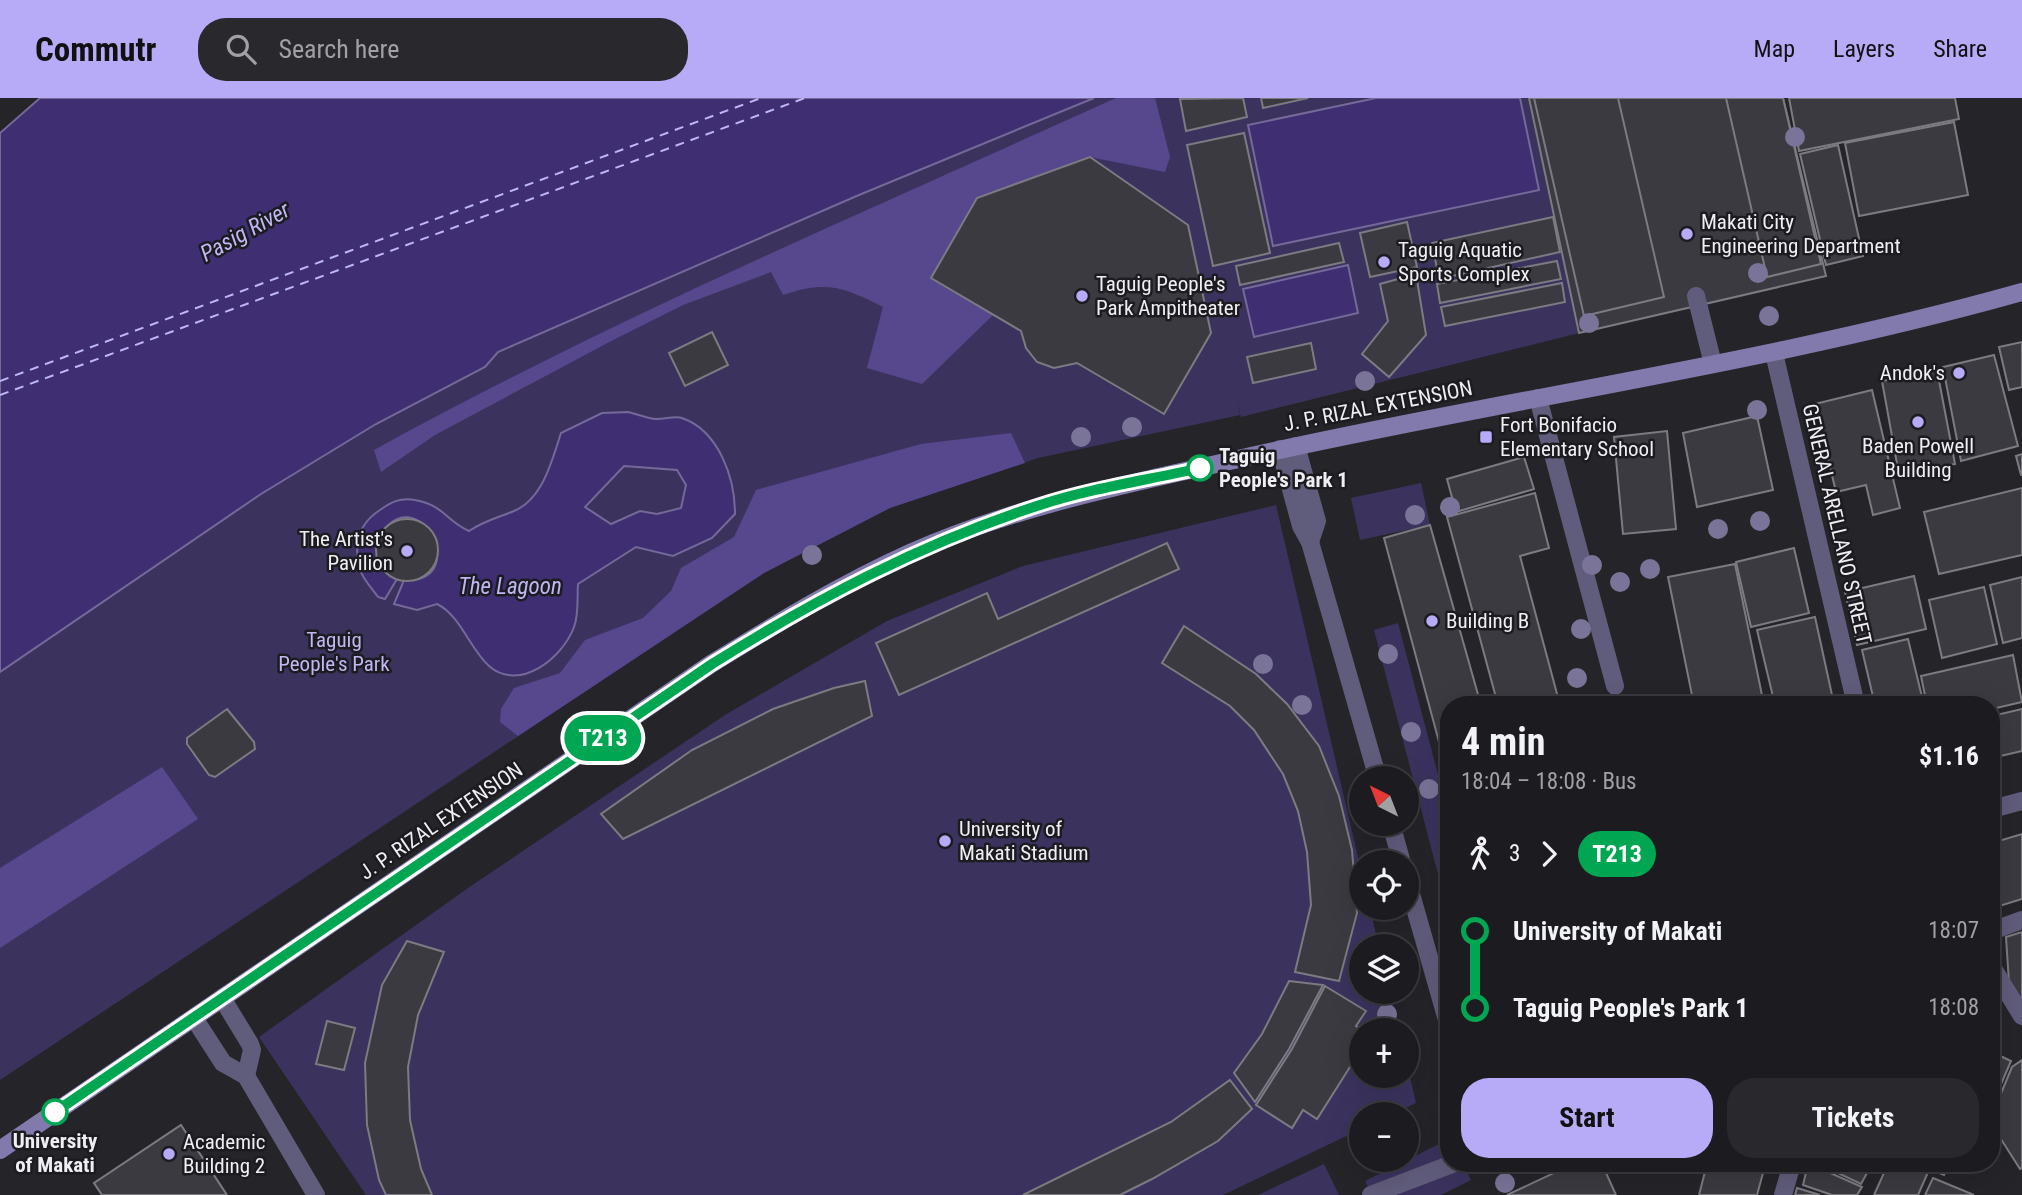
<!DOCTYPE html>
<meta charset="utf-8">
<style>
:root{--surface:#1c1b1f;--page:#29282c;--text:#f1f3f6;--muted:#a0a1a4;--line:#3a393d;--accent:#b7abf7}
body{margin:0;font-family:"Roboto Condensed",sans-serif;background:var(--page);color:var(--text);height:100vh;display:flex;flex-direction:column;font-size:26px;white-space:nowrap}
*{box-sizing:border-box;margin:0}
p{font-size:23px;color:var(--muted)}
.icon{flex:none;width:38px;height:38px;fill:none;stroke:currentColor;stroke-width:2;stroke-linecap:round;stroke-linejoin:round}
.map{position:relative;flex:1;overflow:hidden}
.side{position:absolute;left:1440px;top:598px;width:560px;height:476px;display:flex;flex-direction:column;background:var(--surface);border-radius:28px;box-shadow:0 7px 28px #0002,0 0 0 2px var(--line)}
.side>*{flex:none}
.badge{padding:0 14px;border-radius:23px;font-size:24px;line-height:46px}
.needle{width:46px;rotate:318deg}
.buttons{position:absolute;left:1349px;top:668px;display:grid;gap:14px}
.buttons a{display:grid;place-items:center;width:70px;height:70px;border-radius:50%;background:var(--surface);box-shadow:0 7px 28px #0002,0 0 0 2px var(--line);font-size:35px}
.map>.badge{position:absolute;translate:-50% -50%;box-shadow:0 0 0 4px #fff}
.legs{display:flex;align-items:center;gap:10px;height:77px;padding:0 21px;font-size:23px}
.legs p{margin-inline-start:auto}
.headline{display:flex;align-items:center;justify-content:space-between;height:119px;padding:0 21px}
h1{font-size:38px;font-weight:700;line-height:52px}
.button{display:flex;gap:14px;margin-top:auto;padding:14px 21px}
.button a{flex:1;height:80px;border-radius:28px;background:var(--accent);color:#111;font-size:28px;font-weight:700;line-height:80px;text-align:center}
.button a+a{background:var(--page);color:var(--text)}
ul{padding:0 21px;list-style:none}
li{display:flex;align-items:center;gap:24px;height:77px;font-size:26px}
li i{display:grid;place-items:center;width:10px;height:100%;margin:0 9px;background:currentColor}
li i::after{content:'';width:18px;height:18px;margin:-9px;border:5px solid;border-radius:50%;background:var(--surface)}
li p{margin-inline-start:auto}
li:first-child i{background:linear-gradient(#0000 50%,currentColor 0)}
li:last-child i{background:linear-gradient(currentColor 50%,#0000 0)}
header{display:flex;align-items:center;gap:42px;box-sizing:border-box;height:98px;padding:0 35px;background:var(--accent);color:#111}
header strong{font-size:33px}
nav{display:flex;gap:38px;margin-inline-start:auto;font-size:24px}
.search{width:490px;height:63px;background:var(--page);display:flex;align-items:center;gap:18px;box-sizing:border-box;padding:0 24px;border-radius:28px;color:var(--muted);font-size:26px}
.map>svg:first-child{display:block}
.green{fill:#3b335e}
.forest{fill:#57488e}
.water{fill:#3f2f72;stroke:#746999;stroke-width:2;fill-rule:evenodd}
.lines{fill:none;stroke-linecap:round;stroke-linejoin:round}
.ferry{stroke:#bfb7f3;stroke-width:2;stroke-dasharray:9 7;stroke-linecap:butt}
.building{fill:#3b3a40;stroke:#7c7b81;stroke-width:2}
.service{stroke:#605c7b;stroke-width:18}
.minor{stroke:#605c7b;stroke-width:18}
.secondary{stroke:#827aac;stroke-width:18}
.tree{fill:#7a7598}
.line-1-casing{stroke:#fff;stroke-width:16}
.line-1{stroke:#00a651;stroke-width:10}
.poi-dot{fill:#b7abf7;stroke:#1b1b20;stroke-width:2.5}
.stop-1-dot{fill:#fff;stroke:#00a651;stroke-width:3.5}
.labels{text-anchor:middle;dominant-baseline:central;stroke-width:5;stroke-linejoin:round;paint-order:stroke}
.poi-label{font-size:21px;fill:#efeff3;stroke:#1b1b20;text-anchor:start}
.street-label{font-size:21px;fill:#efeff3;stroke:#1b1b20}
.stop-label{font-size:21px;font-weight:bold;fill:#efeff3;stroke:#1b1b20;text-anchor:start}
.park-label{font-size:21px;fill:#c0b7f3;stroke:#1b1b20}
.water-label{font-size:23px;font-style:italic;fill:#bfb7f3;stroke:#1b1b20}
</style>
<header>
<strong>Commutr</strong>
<div class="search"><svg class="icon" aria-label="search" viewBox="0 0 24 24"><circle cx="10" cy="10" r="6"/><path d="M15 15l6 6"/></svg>Search here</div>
<nav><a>Map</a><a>Layers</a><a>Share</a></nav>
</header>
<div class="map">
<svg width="2022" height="1097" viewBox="0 0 2022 1097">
<rect width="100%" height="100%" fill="#252429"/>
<g class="green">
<polygon points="1094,0 1529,0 1579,235 1241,319 1237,302 1240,317 1038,360 890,410 764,475 0,982 0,574 261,396 376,326 485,269 498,254 859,97"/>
<polygon points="1421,385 1430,427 1360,442 1351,400"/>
<polygon points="1276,407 1361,772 1362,810 1370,810 1379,849 1362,849 1362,894 1390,894 1399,933 1362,933 1362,978 1407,978 1407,966 1416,1005 1391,1017 1362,1017 1361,1031 1223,1097 366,1097 259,939 468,790 725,617 887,523 1023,468"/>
<polygon points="1398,525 1449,718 1449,818 1374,532"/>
<polygon points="1449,1041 1449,1066 1463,1066 1471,1082 1441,1097 1372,1097 1365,1083"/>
<polygon points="1324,1066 1339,1097 1258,1097"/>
</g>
<g class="forest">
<path d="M 1116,0 L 1155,0 L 1170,59 L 1165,74 L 1090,59 L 977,100 L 931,180 L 993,217 L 922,286 L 867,270 L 883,209 C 844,189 826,182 783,197 L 771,174 L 683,207 L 615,241 L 435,337 L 381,374 L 374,352 C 614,220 867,113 1116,0 Z"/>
<polygon points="1011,335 1025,365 890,410 764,475 518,638 500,624 501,611 514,590 560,575 585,542 643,520 671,493 681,470 734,439 756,392 921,346"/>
<polygon points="162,669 198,721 0,850 0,770"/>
</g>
<g class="water">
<polygon points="40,0 1094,0 859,97 498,254 485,269 376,326 261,396 0,574 0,35"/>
<polygon points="1376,0 1520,0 1539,92 1273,148 1248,27"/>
<polygon points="1348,167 1358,215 1254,239 1243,191"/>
<path d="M 628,314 C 637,316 646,320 655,321 C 664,322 674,317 682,320 C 719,333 735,380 735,416 L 712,440 L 673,458 L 636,449 L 578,486 C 577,499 579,517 574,529 C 563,559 520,595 489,568 C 470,551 460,517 437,506 L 417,512 L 394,506 L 404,482 C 475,486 416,373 378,441 L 379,466 L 397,481 L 385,501 L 378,499 C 373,492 363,481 360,472 C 353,446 358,426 380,412 C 391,404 401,399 415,402 C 444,407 446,423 469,433 C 484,423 497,420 514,413 C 543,401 552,362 561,335 L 602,315 ZM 624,368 L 677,372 L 686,387 L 681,410 L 657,416 L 640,413 L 611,426 L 585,409 Z"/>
</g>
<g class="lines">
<g class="ferry">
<polyline points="0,283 761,0"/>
<polyline points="0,297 805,0"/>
</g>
</g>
<g class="building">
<polygon points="1243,0 1247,19 1186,33 1180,1"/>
<polygon points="1261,0 1308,0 1263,10"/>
<polygon points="1529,0 1783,0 1826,178 1579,235"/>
<polygon points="1534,0 1618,0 1664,199 1584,218"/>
<polygon points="1726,0 1783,0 1821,166 1767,179"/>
<polygon points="1789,0 1955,0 1959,21 1799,53"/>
<polygon points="1954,24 1968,97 1859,118 1845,45"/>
<polygon points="1244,35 1270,155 1213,168 1187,47"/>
<polygon points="1838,47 1863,158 1826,167 1800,56"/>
<polygon points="1090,59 1188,127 1211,235 1164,316 1077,265 1054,270 1037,264 1026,250 1021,233 931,180 977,100"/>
<polygon points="1553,119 1560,154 1439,181 1432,145"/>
<polygon points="1407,124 1417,169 1370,179 1360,135"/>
<polygon points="1339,145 1344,164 1240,187 1236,168"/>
<polygon points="1557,163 1561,181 1440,205 1437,186"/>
<polygon points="1416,176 1426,237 1389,279 1362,256 1388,223 1380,186"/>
<polygon points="1562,185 1565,204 1445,228 1441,209"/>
<polygon points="712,234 728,267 685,288 669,255"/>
<polygon points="2022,244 2022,289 2009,292 1999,249"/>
<polygon points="1311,245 1316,271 1253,285 1247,259"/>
<polygon points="1994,257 2018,348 1961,363 1943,269"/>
<polygon points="1937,272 1955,366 1899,377 1882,283"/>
<polygon points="1872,292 1900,410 1873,417 1866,387 1836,394 1815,306"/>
<polygon points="1757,318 1773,392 1697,409 1683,335"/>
<polygon points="1667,333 1676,431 1623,436 1614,339"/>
<polygon points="2022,356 2022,377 2021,377 2016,358"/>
<polygon points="1524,359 1534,391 1456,414 1447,381"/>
<polygon points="2022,390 2022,457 1939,476 1924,414"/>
<polygon points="1535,395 1549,450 1520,458 1560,607 1498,607 1447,419"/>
<circle cx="407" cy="452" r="31"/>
<polygon points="1430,427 1481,607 1449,607 1449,681 1384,440"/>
<polygon points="1167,445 1179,471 899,597 876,545 987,495 998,521"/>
<polygon points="1794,450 1809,515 1751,529 1736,464"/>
<polygon points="1735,466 1764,607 1694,607 1668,479"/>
<polygon points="1914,478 1926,531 1857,547 1845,494"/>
<polygon points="2022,479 2022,540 2003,545 1990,487"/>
<polygon points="1984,489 1997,546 1942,560 1929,502"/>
<polygon points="1815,519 1832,597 1789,607 1775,607 1757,532"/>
<polygon points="1184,528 1256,576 1287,606 1319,648 1339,698 1352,752 1357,815 1339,883 1295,874 1311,807 1307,754 1298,713 1283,676 1254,632 1230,608 1162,565"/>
<polygon points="1908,541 1922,599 1875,607 1862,552"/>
<polygon points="2013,557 2022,604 1992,611 1992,607 1927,607 1921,578"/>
<polygon points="865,583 872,618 623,741 601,716 692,652 773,611 834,590"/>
<polygon points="227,611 254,644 255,651 215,679 209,677 187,646 187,640"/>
<polygon points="2022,611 2022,653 1992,660 1992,618"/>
<polygon points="2022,736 2022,801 1993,810 1992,745"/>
<polygon points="2022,834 2022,911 2009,885 2006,839"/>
<polygon points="407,843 444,854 418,917 408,969 410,1022 421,1071 432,1097 386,1097 379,1082 367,1027 365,965 382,887"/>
<polygon points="1289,883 1323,887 1289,951 1255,1004 1234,975 1262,936"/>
<polygon points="1325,888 1366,913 1356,928 1364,933 1362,950 1317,1021 1303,1012 1292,1030 1256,1007 1292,951"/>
<polygon points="327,923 355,930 344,972 316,966"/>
<polygon points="1992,954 2011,963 1992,1007"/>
<polygon points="2022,962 2022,1069 2020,1071 1992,1027 1992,1017 2012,969"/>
<polygon points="1230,982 1252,1011 1218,1043 1152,1081 1120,1097 1023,1097 1171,1024"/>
<polygon points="181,1027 227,1097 102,1097 94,1085"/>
<polygon points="1573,1066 1602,1066 1616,1097 1507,1097"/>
<polygon points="1707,1066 1729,1066 1763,1075 1757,1097 1699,1097"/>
<polygon points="1808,1066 1810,1066 1862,1089 1857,1097 1832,1097 1803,1087"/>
<polygon points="1819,1066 1872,1066 1861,1086"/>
<polygon points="1888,1066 1913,1066 1929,1072 1918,1097 1874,1097"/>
<polygon points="1918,1066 1949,1066 1944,1077"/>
<polygon points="1933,1080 1974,1097 1925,1097"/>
<polygon points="1797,1090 1820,1097 1795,1097"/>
</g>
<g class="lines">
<g class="service">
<polyline points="1696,198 1713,266"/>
<polyline points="1538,300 1615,588"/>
<polyline points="1296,348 1317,423 1310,444"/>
<polyline points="1280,351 1301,428 1310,444 1378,681"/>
<polyline points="1391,726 1402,765"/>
<polyline points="1407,782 1449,929"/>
<polyline points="222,900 250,946 252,952 246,978"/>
<polyline points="194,920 223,965 246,978 316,1097"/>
<polyline points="1371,1097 1452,1066"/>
</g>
<g class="minor">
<polyline points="1774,255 1856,607"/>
<polyline points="1992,711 2022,703"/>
<polyline points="1992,833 2022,822"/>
<polyline points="1992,869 2022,918"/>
<polyline points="1783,1097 1792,1066"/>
</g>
<path class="secondary" d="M 0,1052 L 711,566 C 776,526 841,486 910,455 C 1013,409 1124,387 1234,362 C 1496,302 1763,267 2022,194"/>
</g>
<g class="tree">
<circle cx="1795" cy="39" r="10"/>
<circle cx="1758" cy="175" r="10"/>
<circle cx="1769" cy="218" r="10"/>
<circle cx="1589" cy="225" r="10"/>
<circle cx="1365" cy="283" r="10"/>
<circle cx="1757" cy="312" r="10"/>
<circle cx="1132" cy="329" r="10"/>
<circle cx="1081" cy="339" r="10"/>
<circle cx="1450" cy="409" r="10"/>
<circle cx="1415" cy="417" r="10"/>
<circle cx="1760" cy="423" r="10"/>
<circle cx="1718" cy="431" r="10"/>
<circle cx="812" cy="457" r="10"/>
<circle cx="1592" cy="467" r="10"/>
<circle cx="1650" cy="471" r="10"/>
<circle cx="1620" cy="484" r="10"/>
<circle cx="1581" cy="531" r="10"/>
<circle cx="1388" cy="556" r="10"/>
<circle cx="1263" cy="566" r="10"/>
<circle cx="1577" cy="580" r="10"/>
<circle cx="1302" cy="607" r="10"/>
<circle cx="1411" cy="634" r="10"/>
<circle cx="1429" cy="691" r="10"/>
<circle cx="1387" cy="916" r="10"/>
<circle cx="1505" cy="1085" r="10"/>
</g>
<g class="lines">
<g class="line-1-casing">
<path id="line-1" d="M 55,1014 L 712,566 C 816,501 922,445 1040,407 C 1092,390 1148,382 1200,370"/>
</g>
<use href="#line-1" class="line-1"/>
</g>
<g class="poi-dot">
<circle cx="1687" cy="136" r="7"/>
<circle cx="1384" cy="164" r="7"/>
<circle cx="1082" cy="198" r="7"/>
<circle cx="1959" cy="275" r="7"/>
<circle cx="1918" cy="324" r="7"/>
<rect x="1479" y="332" width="14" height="14" rx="3.5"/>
<circle cx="407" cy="453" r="7"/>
<circle cx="1432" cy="523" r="7"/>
<circle cx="945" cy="743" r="7"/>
<circle cx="169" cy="1056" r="7"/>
</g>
<g class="stop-1-dot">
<circle cx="1200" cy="370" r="12"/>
<circle cx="55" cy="1014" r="12"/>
</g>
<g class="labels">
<g class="poi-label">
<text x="1701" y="124">Makati City<tspan x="1701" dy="24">Engineering Department</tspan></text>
<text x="1398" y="152">Taguig Aquatic<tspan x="1398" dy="24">Sports Complex</tspan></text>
<text x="1096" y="186">Taguig People's<tspan x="1096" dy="24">Park Ampitheater</tspan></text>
<text x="1945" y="275" text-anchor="end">Andok's</text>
<text x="1500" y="327">Fort Bonifacio<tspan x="1500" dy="24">Elementary School</tspan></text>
<text x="1918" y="348" text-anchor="middle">Baden Powell<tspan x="1918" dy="24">Building</tspan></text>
<text x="393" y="441" text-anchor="end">The Artist's<tspan x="393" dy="24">Pavilion</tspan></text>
<text x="1446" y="523">Building B</text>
<text x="959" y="731">University of<tspan x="959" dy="24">Makati Stadium</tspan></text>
<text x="183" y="1044">Academic<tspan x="183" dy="24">Building 2</tspan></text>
</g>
<g class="street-label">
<text transform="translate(1378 308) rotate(-11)">J. P. RIZAL EXTENSION</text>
<text transform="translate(1837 426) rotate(77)">GENERAL ARELLANO STREET</text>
<text transform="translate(441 723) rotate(-34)">J. P. RIZAL EXTENSION</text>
</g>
<g class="stop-label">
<text x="1219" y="358">Taguig<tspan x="1219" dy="24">People's Park 1</tspan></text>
<text x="55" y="1043" text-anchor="middle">University<tspan x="55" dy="24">of Makati</tspan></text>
</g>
<g class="park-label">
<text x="334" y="542">Taguig<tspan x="334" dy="24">People's Park</tspan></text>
</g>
<g class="water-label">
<text transform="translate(245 134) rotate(-29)">Pasig River</text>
<text x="510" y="488">The Lagoon</text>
</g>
</g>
</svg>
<div class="buttons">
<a><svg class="needle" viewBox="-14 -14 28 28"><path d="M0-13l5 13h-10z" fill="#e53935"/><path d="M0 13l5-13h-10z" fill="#a0a1a4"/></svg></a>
<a><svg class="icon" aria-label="locate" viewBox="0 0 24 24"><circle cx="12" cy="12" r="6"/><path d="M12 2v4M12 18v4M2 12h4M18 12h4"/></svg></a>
<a><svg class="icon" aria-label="layers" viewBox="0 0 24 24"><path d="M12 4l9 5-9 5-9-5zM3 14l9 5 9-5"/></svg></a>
<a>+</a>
<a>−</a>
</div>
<b class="badge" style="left:603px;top:640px;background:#00a651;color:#fff">T213</b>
<section class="side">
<div class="headline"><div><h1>4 min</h1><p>18:04 – 18:08 · Bus</p></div><b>$1.16</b></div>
<div class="legs"><svg class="icon" aria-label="walk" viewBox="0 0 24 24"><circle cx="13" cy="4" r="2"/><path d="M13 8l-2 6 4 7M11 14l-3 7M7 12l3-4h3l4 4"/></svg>3<svg class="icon" aria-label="forward" viewBox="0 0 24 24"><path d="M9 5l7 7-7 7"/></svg><b class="badge" style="background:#00a651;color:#fff">T213</b></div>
<ul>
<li><i style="color:#00a651"></i><b>University of Makati</b><p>18:07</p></li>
<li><i style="color:#00a651"></i><b>Taguig People's Park 1</b><p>18:08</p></li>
</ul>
<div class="button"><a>Start</a><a>Tickets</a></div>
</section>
</div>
